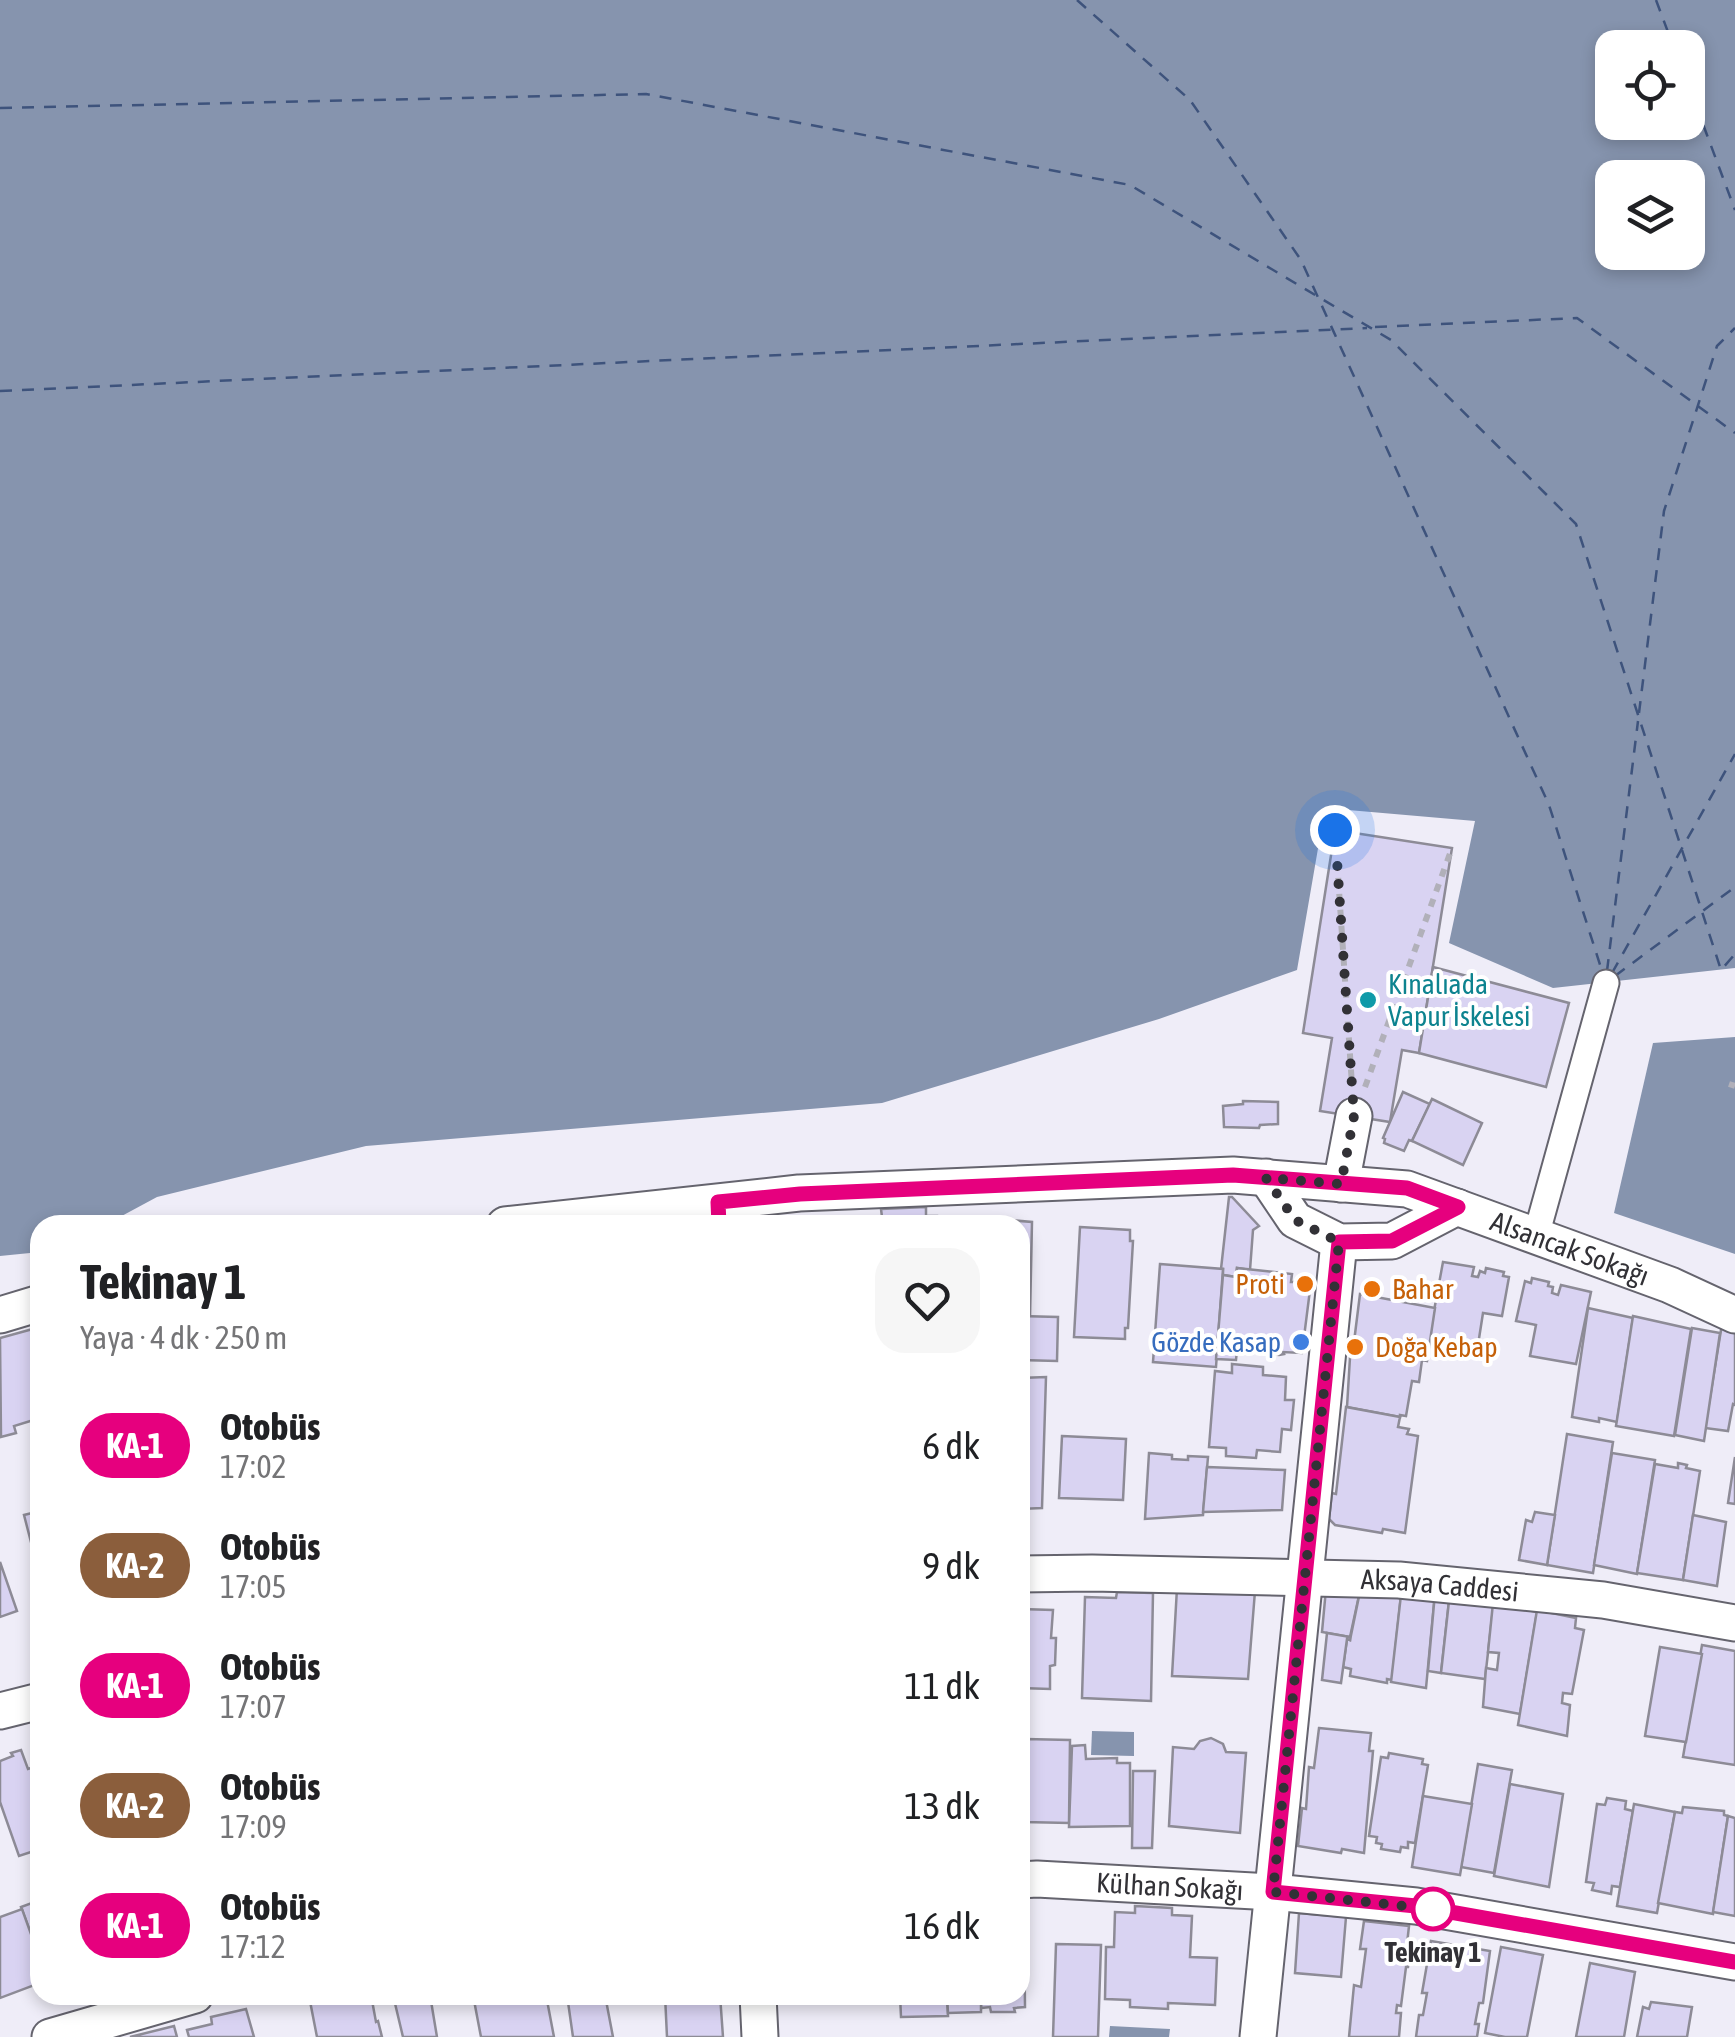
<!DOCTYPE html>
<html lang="tr">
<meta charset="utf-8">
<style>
:root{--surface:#fff;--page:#f6f6f6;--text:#202124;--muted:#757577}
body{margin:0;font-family:"Asap Condensed",sans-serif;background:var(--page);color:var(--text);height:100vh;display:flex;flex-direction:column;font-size:38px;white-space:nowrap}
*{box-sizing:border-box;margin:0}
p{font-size:32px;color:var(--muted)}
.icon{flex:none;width:55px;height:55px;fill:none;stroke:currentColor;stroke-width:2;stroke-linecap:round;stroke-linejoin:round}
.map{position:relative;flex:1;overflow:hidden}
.details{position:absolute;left:30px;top:1215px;width:1000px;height:790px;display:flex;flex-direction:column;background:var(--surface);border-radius:30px;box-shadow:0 5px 15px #0003}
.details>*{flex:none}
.badge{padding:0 20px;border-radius:32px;font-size:35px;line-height:65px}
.tools{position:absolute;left:1595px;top:30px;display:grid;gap:20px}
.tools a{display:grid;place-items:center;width:110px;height:110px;border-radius:20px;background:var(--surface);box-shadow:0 5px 15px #0003;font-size:50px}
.you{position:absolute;width:50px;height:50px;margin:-25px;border:8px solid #fff;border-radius:50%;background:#1a73e8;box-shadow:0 0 0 15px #1a73e833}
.map>.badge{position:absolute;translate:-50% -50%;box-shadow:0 0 0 5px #fff}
.round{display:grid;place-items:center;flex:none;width:105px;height:105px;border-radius:30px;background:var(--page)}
.summary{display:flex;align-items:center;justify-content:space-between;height:170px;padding:0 50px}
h1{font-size:48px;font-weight:700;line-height:75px}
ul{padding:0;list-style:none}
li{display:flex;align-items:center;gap:30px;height:120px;padding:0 50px}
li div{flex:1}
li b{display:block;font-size:38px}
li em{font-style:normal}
li .badge{min-width:110px;font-weight:700;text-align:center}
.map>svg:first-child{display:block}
.water{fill:#8694ae;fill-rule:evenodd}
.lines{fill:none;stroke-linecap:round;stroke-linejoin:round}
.ferry{stroke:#3e537c;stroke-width:2.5;stroke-dasharray:12 10;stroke-linecap:butt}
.building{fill:#d9d3f2;stroke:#8d8b96;stroke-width:2.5}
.pedestrian-casing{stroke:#65646e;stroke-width:29}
.minor-casing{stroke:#65646e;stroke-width:39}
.path{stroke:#b1b0b9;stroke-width:6;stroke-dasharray:8 8;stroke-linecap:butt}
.pedestrian{stroke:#fff;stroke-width:25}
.minor{stroke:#fff;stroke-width:35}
.line-casing{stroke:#fff;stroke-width:22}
.line{stroke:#e6007e;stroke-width:15}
.walk{stroke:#323136;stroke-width:10;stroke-dasharray:0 18}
.culture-dot{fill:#0f9aa8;stroke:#fff;stroke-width:4}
.food-dot{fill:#e8710a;stroke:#fff;stroke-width:4}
.shop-dot{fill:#3f7fe0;stroke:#fff;stroke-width:4}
.stop-dot{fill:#fff;stroke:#e6007e;stroke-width:5}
.labels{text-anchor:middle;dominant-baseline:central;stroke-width:8;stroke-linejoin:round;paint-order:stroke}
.culture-label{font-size:28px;fill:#0d838f;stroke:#fff;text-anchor:start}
.street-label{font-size:28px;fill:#323136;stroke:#fff}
.food-label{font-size:28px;fill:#c56008;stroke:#fff;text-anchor:start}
.shop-label{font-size:28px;fill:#366cbe;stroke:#fff;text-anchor:end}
.stop-label{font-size:28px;font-weight:bold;fill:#323136;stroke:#fff}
</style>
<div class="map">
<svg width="1735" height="2037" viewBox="0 0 1735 2037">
<rect width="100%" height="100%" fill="#efedf8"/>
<g class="water">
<path d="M 0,0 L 1735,0 L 1735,968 L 1553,988 L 1449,943 L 1475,821 L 1325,808 L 1297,970 L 1159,1019 L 882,1103 L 366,1146 L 157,1197 L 105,1225 L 40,1225 L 40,1252 L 0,1256 ZM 1612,48 L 1688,48 L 1688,122 L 1612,122 ZM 1612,178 L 1688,178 L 1688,252 L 1612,252 Z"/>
<polygon points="1735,1037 1735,1254 1614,1213 1653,1043"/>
<polygon points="1092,1731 1134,1732 1134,1756 1091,1755"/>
<polygon points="1110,2026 1170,2029 1169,2037 1109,2037"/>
</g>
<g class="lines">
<g class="ferry">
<polyline points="1077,0 1190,100 1301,260 1549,805 1602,971"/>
<polyline points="1656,0 1674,48"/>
<polyline points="1688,84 1735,210"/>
<polyline points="0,108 646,94 1130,185 1391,340 1576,524 1721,970 1735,954"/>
<polyline points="1375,327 1577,318 1735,433"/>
<polyline points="0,391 1367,328"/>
<polyline points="1639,713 1664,511 1717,346 1735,328"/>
<polyline points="1607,971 1638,721"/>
<polyline points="1612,973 1735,754"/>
<polyline points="1615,976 1735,887"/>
</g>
</g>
<g class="building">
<polygon points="1335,830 1452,848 1419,1053 1402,1050 1390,1122 1320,1111 1332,1038 1303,1033"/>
<polygon points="1433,967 1569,1003 1546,1087 1419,1053"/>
<polygon points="1403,1092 1430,1104 1412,1141 1409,1140 1404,1151 1384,1143 1385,1139 1383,1138"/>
<polygon points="1432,1099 1482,1123 1463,1165 1412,1141"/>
<polygon points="1243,1101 1278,1102 1278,1124 1260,1125 1259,1128 1224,1127 1223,1106 1243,1104"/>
<polygon points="1229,1197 1232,1197 1259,1226 1253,1230 1250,1270 1237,1268 1236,1277 1223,1275 1223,1269 1221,1269"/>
<polygon points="926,1207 926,1216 937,1216 937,1225 874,1225 874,1217 882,1217 881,1209"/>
<polygon points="997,1219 1032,1222 1030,1317 1020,1316 1020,1225 997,1225"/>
<polygon points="1080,1227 1130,1230 1130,1241 1133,1241 1128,1328 1125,1328 1125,1339 1074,1337"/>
<polygon points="1443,1262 1474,1267 1472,1276 1478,1277 1480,1271 1485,1273 1486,1268 1504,1272 1503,1276 1509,1277 1502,1316 1483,1313 1478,1345 1429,1338"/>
<polygon points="1160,1264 1223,1269 1216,1367 1153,1362"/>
<polygon points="1237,1268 1292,1274 1291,1282 1311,1282 1302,1353 1283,1352 1284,1354 1279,1355 1237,1350 1236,1360 1216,1359 1223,1275 1236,1277"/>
<polygon points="1532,1278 1549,1282 1548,1286 1553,1287 1552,1293 1558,1295 1561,1285 1591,1292 1576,1364 1530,1356 1536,1325 1516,1321 1525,1281 1531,1283"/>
<polygon points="1360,1294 1435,1308 1427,1361 1422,1360 1419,1382 1412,1381 1406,1416 1400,1415 1400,1417 1347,1407 1351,1341 1354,1342"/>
<polygon points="1588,1308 1633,1318 1617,1422 1599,1418 1599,1422 1572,1417"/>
<polygon points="1020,1316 1058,1317 1057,1361 1020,1360"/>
<polygon points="1633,1316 1691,1329 1674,1436 1616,1426"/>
<polygon points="1722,1324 1735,1326 1735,1405 1733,1404 1728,1431 1705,1428"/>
<polygon points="40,1327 40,1418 14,1426 16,1433 1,1437 0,1338"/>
<polygon points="1692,1328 1720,1333 1704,1441 1675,1435"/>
<polygon points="1232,1364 1263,1367 1263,1375 1286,1377 1285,1400 1294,1400 1291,1430 1282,1429 1280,1452 1257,1450 1256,1458 1226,1456 1226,1448 1209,1447 1215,1371 1232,1373"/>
<polygon points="1046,1377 1042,1508 1020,1509 1020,1378"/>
<polygon points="1346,1407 1400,1417 1398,1427 1409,1429 1407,1434 1418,1436 1405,1533 1383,1529 1382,1533 1335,1525 1329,1519 1332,1493 1336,1494"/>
<polygon points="1567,1434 1613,1442 1593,1573 1547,1565"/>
<polygon points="1062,1436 1126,1439 1123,1500 1059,1498"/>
<polygon points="1149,1453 1172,1455 1172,1459 1188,1460 1188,1456 1208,1457 1203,1515 1145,1519"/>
<polygon points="1612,1453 1655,1460 1637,1574 1594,1565"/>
<polygon points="1735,1457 1735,1504 1728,1503"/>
<polygon points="1678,1463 1687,1465 1686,1468 1700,1471 1683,1580 1637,1573 1655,1464 1678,1468"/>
<polygon points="1207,1467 1285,1470 1282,1510 1203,1512"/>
<polygon points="40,1511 40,1577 24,1515"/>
<polygon points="1535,1512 1555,1515 1547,1565 1519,1560 1526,1520 1532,1522"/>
<polygon points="1693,1515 1726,1522 1717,1586 1683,1580"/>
<polygon points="0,1562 17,1611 0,1617"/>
<polygon points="1363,1577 1350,1637 1322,1632 1326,1589"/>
<polygon points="1363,1577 1402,1586 1392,1680 1387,1679 1387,1683 1350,1676 1351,1669 1343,1667 1347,1639 1350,1640"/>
<polygon points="1402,1586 1435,1593 1426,1688 1391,1682"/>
<polygon points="1177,1588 1255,1591 1248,1679 1172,1676"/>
<polygon points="1117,1592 1153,1593 1151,1701 1082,1698 1085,1597 1116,1598"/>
<polygon points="1450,1592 1441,1673 1428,1671 1435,1593"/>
<polygon points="1450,1592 1494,1600 1485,1679 1441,1673"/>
<polygon points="1493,1603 1537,1612 1520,1714 1483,1707 1486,1668 1497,1670 1499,1653 1488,1652"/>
<polygon points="1020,1609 1053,1610 1051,1638 1056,1638 1055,1665 1050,1666 1050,1689 1020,1688"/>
<polygon points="1537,1610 1576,1618 1575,1628 1584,1630 1572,1694 1563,1693 1562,1703 1570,1705 1567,1736 1518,1725"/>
<polygon points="1327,1633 1350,1637 1350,1640 1347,1639 1341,1683 1322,1680"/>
<polygon points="1702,1645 1735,1651 1735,1765 1683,1757"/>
<polygon points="1660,1647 1702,1654 1686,1742 1645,1736"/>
<polygon points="1319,1728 1371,1733 1369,1751 1373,1751 1364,1853 1342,1849 1341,1853 1298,1846 1302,1808 1306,1809 1309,1767 1314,1768"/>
<polygon points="1211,1738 1223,1744 1226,1752 1246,1753 1240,1833 1169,1826 1173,1747 1194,1749 1200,1741"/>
<polygon points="1025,1739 1070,1740 1069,1823 1024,1822"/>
<polygon points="1085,1745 1086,1759 1117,1758 1117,1763 1130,1763 1130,1826 1069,1827 1072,1746"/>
<polygon points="21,1750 28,1769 40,1765 40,1849 19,1856 0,1802 0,1761 13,1756 11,1753"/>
<polygon points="1389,1753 1423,1759 1422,1764 1428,1765 1415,1843 1408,1842 1408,1848 1401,1847 1400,1852 1381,1849 1382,1844 1376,1843 1377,1837 1369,1836 1381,1757 1388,1758"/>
<polygon points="1478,1764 1512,1770 1494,1873 1461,1867"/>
<polygon points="1133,1771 1155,1771 1152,1848 1132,1848"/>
<polygon points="1510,1784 1563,1794 1549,1887 1494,1876"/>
<polygon points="1423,1796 1472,1804 1460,1875 1412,1867"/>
<polygon points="1607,1798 1626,1801 1625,1809 1633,1811 1620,1887 1612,1886 1611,1894 1592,1890 1594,1883 1586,1882 1597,1804 1605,1805"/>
<polygon points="1634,1804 1675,1812 1657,1913 1617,1906"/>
<polygon points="1683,1807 1724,1811 1724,1815 1728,1816 1713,1914 1658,1903 1675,1812 1682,1813"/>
<polygon points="1728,1816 1735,1818 1735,1916 1713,1912"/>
<polygon points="40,1900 40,1959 21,1907"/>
<polygon points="1135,1906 1172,1908 1172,1915 1192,1916 1190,1957 1217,1958 1215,2005 1168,2003 1168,2009 1130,2007 1130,2000 1105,1999 1106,1947 1114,1947 1115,1912 1135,1913"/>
<polygon points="22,1909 40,1959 40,1983 0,1998 0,1917"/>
<polygon points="1299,1913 1346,1917 1341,1977 1295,1973"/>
<polygon points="1020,1917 1024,1917 1025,2007 1014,2008 1015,2012 991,2012 990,2007 981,2008 981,1995 1020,1995"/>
<polygon points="1364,1921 1409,1926 1407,1944 1411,1944 1408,1967 1406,1967 1401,2006 1397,2005 1396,2013 1401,2013 1399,2037 1349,2037 1354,1985 1361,1987 1366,1949 1360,1949"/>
<polygon points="1431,1941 1490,1951 1483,2003 1479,2003 1475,2024 1479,2024 1477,2037 1416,2037 1419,2015 1423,2015 1427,1993 1422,1993"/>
<polygon points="1056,1944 1101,1945 1098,2037 1053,2037"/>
<polygon points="1501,1947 1543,1955 1527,2037 1505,2037 1485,2033"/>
<polygon points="1590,1963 1635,1972 1624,2037 1576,2037"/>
<polygon points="317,1995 371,1995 376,2022 378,2021 382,2037 317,2037 309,1996"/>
<polygon points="393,1995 430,1995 437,2037 403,2037"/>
<polygon points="473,1995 546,1995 554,2037 481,2037"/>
<polygon points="567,1995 605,1995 613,2037 573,2037"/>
<polygon points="608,1995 665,1995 665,1996 608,2001"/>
<polygon points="665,1995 720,1995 723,2037 667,2037"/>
<polygon points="900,1995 947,1995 948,2016 901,2017"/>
<polygon points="947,1995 981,1995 981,2012 948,2013"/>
<polygon points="1651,2002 1692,2007 1687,2037 1637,2037 1643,2007 1649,2009"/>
<polygon points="246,2009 254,2037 189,2037 187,2030 212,2024 211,2017"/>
<polygon points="174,2026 177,2037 130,2037"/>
</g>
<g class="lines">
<g class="pedestrian-casing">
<polyline id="pedestrian" points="1536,1236 1606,983"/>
</g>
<g class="minor-casing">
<g id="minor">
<polyline points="1266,1177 1295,1220 1339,1242 1392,1241 1457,1207"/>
<polyline points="1341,1184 1354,1116"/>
<path id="s1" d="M 505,1225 L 799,1193 L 1233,1175 L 1407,1189 L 1670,1285 L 1735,1315"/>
<polyline points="0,1315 40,1303"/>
<path id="s2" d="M 1020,1574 L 1092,1573 L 1399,1580 L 1603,1600 L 1735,1623"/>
<polyline points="0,1711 40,1701"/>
<path id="s3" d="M 1020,1880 L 1037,1879 L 1273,1892 L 1416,1906 L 1735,1962"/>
<polyline points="758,1995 760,2037"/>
<polyline points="50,2037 195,1995"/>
<polyline points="1258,2037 1339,1242"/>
</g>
</g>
<g class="path">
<polyline points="1335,830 1352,1085"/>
<polyline points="1729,1084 1735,1086"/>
<polyline points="1365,1087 1452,848"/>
</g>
<use href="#pedestrian" class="pedestrian"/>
<use href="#minor" class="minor"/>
</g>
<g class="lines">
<g class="line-casing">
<polyline id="line" points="719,1225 718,1202 800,1194 1233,1175 1407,1188 1458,1207 1392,1241 1339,1242 1273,1892 1416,1906 1735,1962"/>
</g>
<use href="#line" class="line"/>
<polyline class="walk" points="1335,830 1354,1116 1341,1184 1266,1178 1295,1220 1339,1242 1273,1892 1433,1909"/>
</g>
<circle class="culture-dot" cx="1368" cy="1000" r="10"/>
<g class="food-dot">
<circle cx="1305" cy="1284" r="10"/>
<circle cx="1372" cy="1289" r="10"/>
<circle cx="1355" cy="1347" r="10"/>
</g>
<circle class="shop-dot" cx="1301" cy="1342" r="10"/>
<circle class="stop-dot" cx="1433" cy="1909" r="20"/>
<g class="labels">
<g class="culture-label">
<text x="1388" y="984">Kınalıada<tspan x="1388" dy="32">Vapur İskelesi</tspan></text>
</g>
<g class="street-label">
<text stroke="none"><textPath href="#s1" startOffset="1078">Alsancak Sokağı</textPath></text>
<text stroke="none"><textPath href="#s2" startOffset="420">Aksaya Caddesi</textPath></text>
<text stroke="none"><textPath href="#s3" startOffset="150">Külhan Sokağı</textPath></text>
</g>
<g class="food-label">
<text x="1285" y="1284" text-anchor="end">Proti</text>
<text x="1392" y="1289">Bahar</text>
<text x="1375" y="1347">Doğa Kebap</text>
</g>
<g class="shop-label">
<text x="1281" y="1342">Gözde Kasap</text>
</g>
<g class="stop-label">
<text x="1433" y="1952">Tekinay 1</text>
</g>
</g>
</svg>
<div class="tools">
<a><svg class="icon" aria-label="locate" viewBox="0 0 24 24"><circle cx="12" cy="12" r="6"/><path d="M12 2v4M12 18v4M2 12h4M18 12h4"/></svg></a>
<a><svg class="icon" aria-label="layers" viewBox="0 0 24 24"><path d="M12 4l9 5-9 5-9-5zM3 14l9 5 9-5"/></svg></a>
</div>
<div class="you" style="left:1335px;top:830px"></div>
<section class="details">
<div class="summary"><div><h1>Tekinay 1</h1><p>Yaya · 4 dk · 250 m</p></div><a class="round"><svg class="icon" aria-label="heart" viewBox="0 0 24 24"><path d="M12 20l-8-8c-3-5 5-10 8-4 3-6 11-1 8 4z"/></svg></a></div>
<ul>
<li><span class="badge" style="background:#e6007e;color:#fff">KA-1</span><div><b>Otobüs</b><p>17:02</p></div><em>6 dk</em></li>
<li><span class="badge" style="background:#8b5e3c;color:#fff">KA-2</span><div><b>Otobüs</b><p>17:05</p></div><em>9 dk</em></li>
<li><span class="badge" style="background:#e6007e;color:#fff">KA-1</span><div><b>Otobüs</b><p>17:07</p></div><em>11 dk</em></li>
<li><span class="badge" style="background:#8b5e3c;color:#fff">KA-2</span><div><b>Otobüs</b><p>17:09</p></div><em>13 dk</em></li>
<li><span class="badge" style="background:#e6007e;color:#fff">KA-1</span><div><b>Otobüs</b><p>17:12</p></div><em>16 dk</em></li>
</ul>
</section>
</div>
